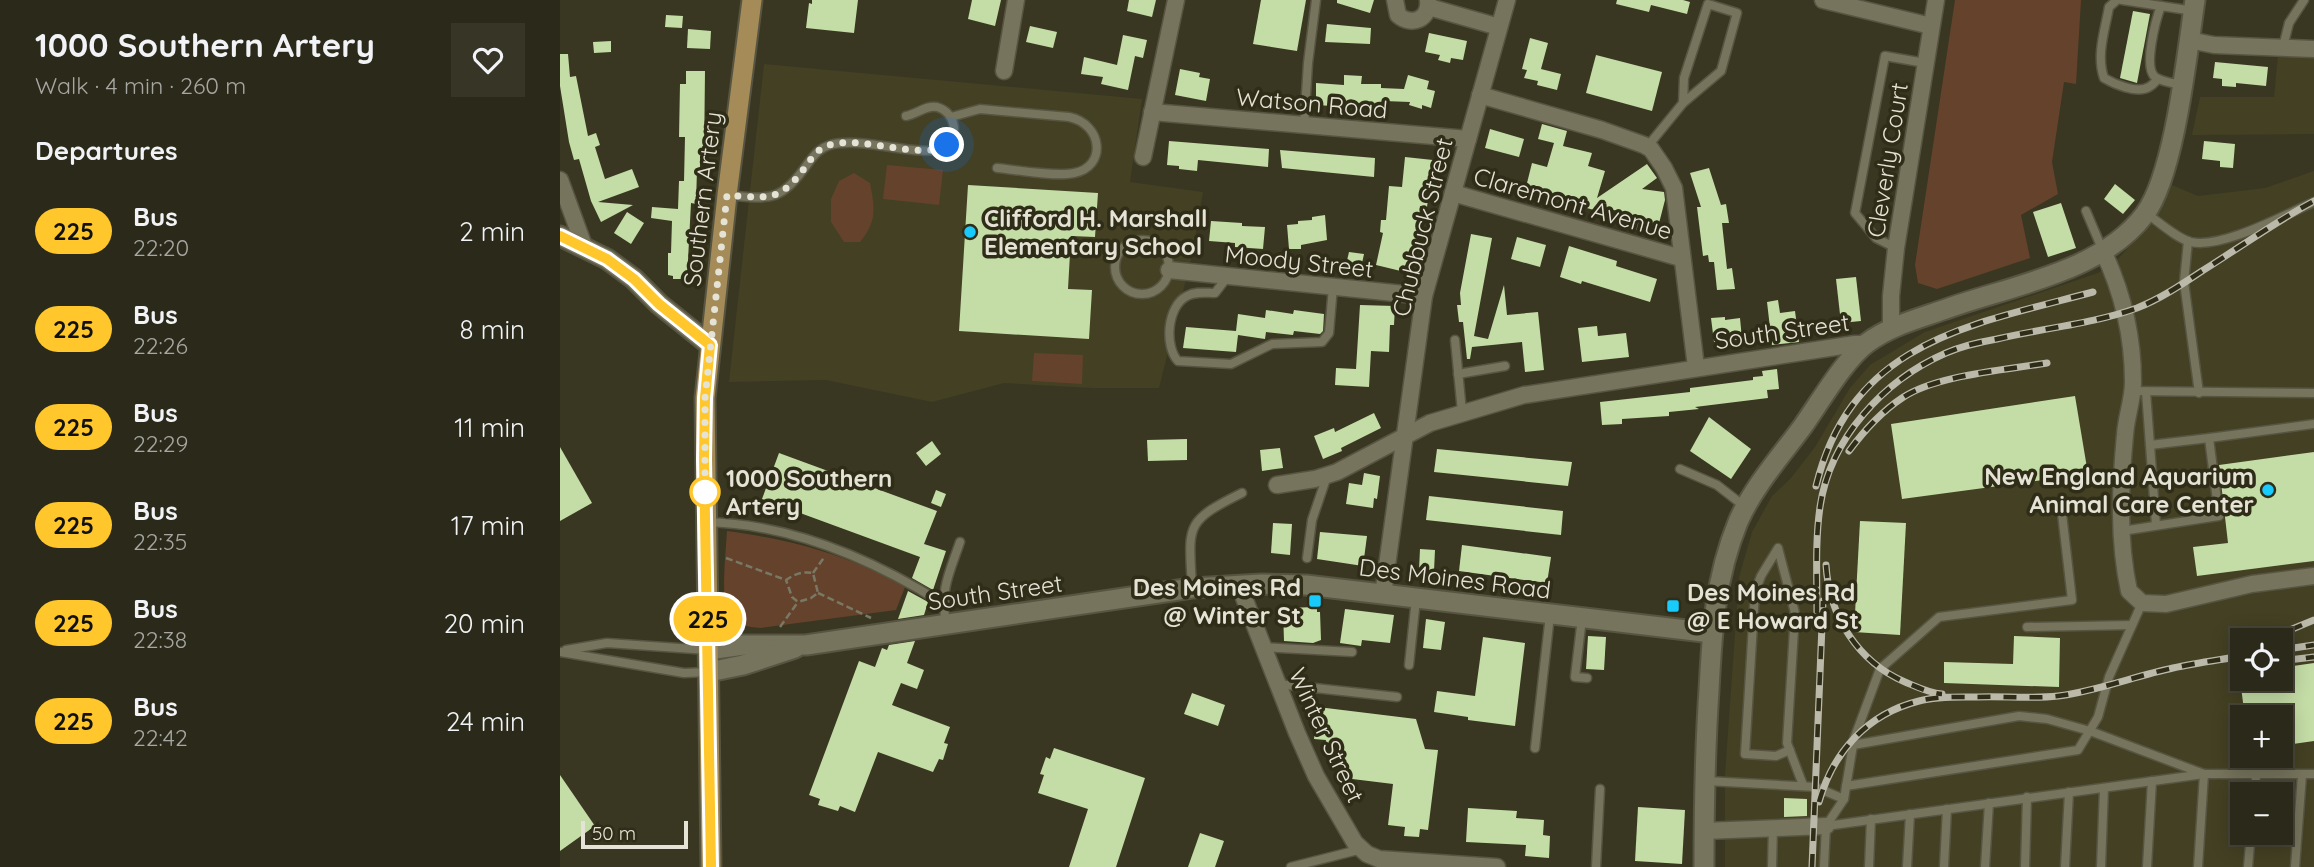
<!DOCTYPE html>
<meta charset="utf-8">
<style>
:root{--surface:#2b2919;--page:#373526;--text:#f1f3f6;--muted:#a6a6a2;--line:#474538}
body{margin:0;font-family:Quicksand,sans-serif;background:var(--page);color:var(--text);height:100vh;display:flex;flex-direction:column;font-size:26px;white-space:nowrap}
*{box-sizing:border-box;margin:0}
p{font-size:23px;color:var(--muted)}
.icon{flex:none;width:38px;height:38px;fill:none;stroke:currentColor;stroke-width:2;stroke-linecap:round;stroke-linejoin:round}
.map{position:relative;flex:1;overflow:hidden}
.panel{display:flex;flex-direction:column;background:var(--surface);width:560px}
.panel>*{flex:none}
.badge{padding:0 14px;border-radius:23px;font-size:24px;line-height:46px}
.fabs{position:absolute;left:1670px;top:628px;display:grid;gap:14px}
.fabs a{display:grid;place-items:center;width:63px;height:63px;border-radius:0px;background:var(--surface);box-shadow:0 4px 18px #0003,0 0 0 2px var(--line);font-size:35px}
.scale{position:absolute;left:21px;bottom:18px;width:107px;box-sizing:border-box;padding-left:7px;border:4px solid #e4e3d6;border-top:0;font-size:19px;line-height:24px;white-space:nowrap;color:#e4e3d6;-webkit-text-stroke:5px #2f2d17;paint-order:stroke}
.you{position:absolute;width:35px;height:35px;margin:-18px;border:5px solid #fff;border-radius:50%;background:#1a73e8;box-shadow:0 0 0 10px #1a73e833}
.map>.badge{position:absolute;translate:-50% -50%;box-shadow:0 0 0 4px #fff}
h2{padding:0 35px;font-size:26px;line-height:63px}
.round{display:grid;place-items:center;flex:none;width:74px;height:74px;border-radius:0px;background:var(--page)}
.summary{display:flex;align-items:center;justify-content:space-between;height:119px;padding:0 35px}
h1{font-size:33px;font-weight:700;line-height:52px}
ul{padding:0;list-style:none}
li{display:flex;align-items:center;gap:21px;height:98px;padding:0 35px}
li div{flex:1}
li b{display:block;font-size:26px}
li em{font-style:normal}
li .badge{min-width:77px;font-weight:700;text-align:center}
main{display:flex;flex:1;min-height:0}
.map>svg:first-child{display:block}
.built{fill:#434023;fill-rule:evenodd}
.green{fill:#65422b}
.building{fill:#c4dca6}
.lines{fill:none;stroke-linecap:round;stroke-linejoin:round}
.service-casing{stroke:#575542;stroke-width:11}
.minor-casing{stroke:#575542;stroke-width:19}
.tertiary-casing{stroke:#575542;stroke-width:23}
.secondary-casing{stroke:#575542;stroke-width:23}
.primary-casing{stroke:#575542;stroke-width:23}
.path{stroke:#797865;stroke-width:2.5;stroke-dasharray:7 3.5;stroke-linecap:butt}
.service{stroke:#76745c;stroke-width:8}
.minor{stroke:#76745c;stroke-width:16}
.tertiary{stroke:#76745c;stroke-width:19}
.secondary{stroke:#76745c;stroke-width:19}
.primary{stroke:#a48b58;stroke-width:19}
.rail-casing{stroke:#bbb9aa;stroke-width:7}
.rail{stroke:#2f2d17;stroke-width:4.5;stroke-dasharray:13;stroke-linecap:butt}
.line-casing{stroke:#fff;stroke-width:16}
.line{stroke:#ffc72c;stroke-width:10}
.walk{stroke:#e4e3d6;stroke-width:7;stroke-dasharray:0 12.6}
.poi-dot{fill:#19cafc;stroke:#2f2d17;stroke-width:2.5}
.stop-dot{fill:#fff;stroke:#ffc72c;stroke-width:3.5}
.labels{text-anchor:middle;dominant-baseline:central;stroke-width:7;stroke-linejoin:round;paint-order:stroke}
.street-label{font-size:24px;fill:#e4e3d6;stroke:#2f2d17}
.poi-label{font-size:24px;font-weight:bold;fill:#e4e3d6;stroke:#2f2d17;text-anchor:start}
.stop-label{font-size:24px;font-weight:bold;fill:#e4e3d6;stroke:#2f2d17;text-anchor:start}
</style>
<main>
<section class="panel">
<div class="summary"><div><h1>1000 Southern Artery</h1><p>Walk · 4 min · 260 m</p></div><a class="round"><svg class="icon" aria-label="heart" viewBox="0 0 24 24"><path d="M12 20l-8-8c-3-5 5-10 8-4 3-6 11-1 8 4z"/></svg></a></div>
<h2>Departures</h2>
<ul>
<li><span class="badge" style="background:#ffc72c;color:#111">225</span><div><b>Bus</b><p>22:20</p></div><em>2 min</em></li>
<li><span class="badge" style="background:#ffc72c;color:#111">225</span><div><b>Bus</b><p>22:26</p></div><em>8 min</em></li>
<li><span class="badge" style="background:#ffc72c;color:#111">225</span><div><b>Bus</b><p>22:29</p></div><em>11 min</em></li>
<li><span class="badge" style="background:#ffc72c;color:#111">225</span><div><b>Bus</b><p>22:35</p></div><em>17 min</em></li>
<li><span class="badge" style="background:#ffc72c;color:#111">225</span><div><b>Bus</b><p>22:38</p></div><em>20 min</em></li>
<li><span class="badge" style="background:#ffc72c;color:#111">225</span><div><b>Bus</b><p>22:42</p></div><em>24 min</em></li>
</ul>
</section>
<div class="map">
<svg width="1754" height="867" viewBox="0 0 1754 867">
<rect width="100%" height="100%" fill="#393721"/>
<g class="built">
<polygon points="1718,55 1754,56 1754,134 1632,135 1640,97 1714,97"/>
<polygon points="204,64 582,99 570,182 643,192 632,255 599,388 532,388 444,383 372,402 266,380 169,382"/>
<path d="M 1754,171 L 1754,867 L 1165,867 L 1165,774 L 1179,577 L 1192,532 L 1212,496 L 1231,478 L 1255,447 L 1290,388 L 1310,365 L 1365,332 L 1538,273 L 1559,258 L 1582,232 L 1597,212 L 1612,185 L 1638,196 L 1705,188 ZM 1682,640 L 1720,640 L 1720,679 L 1682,679 ZM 1682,718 L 1720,718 L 1720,756 L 1682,756 ZM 1682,794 L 1720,794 L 1720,833 L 1682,833 Z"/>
</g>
<g class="green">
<polygon points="1395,0 1521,0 1516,84 1504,82 1492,162 1498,194 1461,215 1470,258 1377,289 1358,283 1355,265"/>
<polygon points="327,165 383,170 379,205 323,199"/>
<path d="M 294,173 L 310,183 C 315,209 317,221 300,242 L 284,242 L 271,222 L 271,199 L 279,181 Z"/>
<polygon points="474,353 523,355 522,384 472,381"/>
<path d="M 167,531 C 233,540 286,554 345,587 L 336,610 L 201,628 C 188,627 173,625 167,611 C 161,597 166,548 167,531 Z"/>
</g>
<g class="building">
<polygon points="252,0 298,0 294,33 246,28 249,3 252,4"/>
<polygon points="412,0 441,0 435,26 408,19"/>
<polygon points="569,0 596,0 592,17 567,11"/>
<polygon points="701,0 746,0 737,51 693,44"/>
<polygon points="777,0 814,0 810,13 777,3"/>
<polygon points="1057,0 1123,0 1130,2 1127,14 1091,5 1089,12 1056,4"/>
<polygon points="1573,11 1590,14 1577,83 1560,78"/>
<polygon points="106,15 123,16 122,28 105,27"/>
<polygon points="767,24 811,28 810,44 765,42"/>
<polygon points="470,26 497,32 493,48 466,42"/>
<polygon points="128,29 151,31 150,49 127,48"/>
<polygon points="869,33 907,41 903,60 891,58 890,63 878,60 880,55 865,52"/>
<polygon points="563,35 587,40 583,58 575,56 568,90 541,84 543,77 521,74 524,57 557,65"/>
<polygon points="970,38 988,43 981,69 1001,74 997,90 977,85 978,81 964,78 967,70 962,69"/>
<polygon points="51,41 51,52 34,53 33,42"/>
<polygon points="0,54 8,54 10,77 16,76 28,136 36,133 40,145 35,147 45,179 72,169 79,187 38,202 73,205 41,222 31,201 19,159 14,160 9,142 0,86"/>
<polygon points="1036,55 1102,72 1092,111 1026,93"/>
<polygon points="1655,62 1708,67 1706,86 1676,83 1676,87 1662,86 1662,79 1653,78"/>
<polygon points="620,69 640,73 639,77 650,79 646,101 615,95"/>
<polygon points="126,71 145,71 144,159 140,159 140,169 137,169 136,204 131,203 127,279 113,279 113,276 108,275 108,253 111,253 112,221 91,218 92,207 118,209 119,181 124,181 125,137 119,137 120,84 126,84"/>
<polygon points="784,75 802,76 801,84 821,84 821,88 844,89 848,75 869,81 867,89 875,91 871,108 862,105 862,109 849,105 850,102 824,101 823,109 756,105 756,83 784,85"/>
<polygon points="982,124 1007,131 1003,146 1032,153 1028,166 1045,171 1037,198 1087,164 1097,178 1082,189 1104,192 1105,200 1096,235 1069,228 1072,214 1035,206 1034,210 965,191 972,163 987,167 994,143 978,139"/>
<polygon points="930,129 964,139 959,157 925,148"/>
<polygon points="609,141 709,149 708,167 638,160 637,171 619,169 619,166 607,165"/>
<polygon points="1644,141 1675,144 1673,168 1660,167 1660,161 1642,159"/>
<polygon points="720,150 815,158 814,177 722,168"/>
<polygon points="845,157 873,160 867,207 860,206 858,236 849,273 816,265 823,233 820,232 821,220 826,220 829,186 842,187"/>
<polygon points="1149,168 1161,205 1166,204 1169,223 1162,223 1167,269 1172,268 1175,289 1157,290 1154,262 1149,262 1148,255 1143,256 1137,207 1141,207 1130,173"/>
<polygon points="1555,184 1575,200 1563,214 1544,199"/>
<polygon points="408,185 538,193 535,237 511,236 508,289 532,290 529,339 399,331"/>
<polygon points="1501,203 1516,248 1488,257 1473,212"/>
<polygon points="67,212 84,223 71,244 54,233"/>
<polygon points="765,215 767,240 741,245 741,249 729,249 727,225 738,224 738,221 752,220 752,217"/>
<polygon points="651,221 682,223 682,226 705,227 703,249 675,247 675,243 649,241"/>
<polygon points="911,234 932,238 914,336 928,339 944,285 947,315 978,312 984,370 965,372 962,342 912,347 910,359 907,359 903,322 899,322 897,305 901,305 900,293"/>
<polygon points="957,237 986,245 980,267 951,259"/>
<polygon points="1009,246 1057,261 1056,266 1097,279 1090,302 1022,281 1021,284 1000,277"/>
<polygon points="789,252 804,254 801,268 786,265"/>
<polygon points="1296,277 1301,321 1281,323 1276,279"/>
<polygon points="1218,300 1220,313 1235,311 1239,342 1212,345 1207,302"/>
<polygon points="800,305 835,306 834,325 830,325 829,352 811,351 809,387 775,385 776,368 796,369"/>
<polygon points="706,310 733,314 734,310 764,314 763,331 760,334 734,331 733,335 706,332 705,339 678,335 676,352 623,348 626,327 676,331 678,314 705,318"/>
<polygon points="1165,317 1165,320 1180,318 1182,339 1154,342 1151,318"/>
<polygon points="1037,326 1038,336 1066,333 1069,357 1022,362 1018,328"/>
<polygon points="1217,369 1219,389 1207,390 1208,398 1135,407 1139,409 1109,412 1109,416 1062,419 1062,424 1042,425 1040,402 1130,392 1130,388 1193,380 1193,377 1203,376 1202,371"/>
<polygon points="1515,396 1528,474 1342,499 1331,424"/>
<polygon points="814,413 821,428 781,448 782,451 763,459 754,436 774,428 775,432"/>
<polygon points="1149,417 1191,449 1171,479 1130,451"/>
<polygon points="627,439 627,460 588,461 587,440"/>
<polygon points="372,441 381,454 366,466 356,453"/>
<polygon points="0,447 32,503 0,521"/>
<polygon points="720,448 723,468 702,471 700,450"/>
<polygon points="877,449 1012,462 1008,486 874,472"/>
<polygon points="1754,452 1754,561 1637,576 1633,547 1668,543 1659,465"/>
<polygon points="219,453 377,511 364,544 386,551 373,590 352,578 360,557 202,499"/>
<polygon points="804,473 820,476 817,499 814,498 813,508 786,504 789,483 802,485"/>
<polygon points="376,490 386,494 381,507 371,503"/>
<polygon points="869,496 1003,511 1001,535 866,520"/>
<polygon points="1300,521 1346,523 1340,635 1294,632"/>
<polygon points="713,523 732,524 730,555 711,553"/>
<polygon points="760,532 807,536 803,566 757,559"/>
<polygon points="902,545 991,557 987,583 899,571"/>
<polygon points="860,549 875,550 874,571 859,570"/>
<polygon points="348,591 368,602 364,615 338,619"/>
<polygon points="757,607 757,612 760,612 761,640 753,643 724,641 723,611 726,611 725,608"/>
<polygon points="785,609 834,615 830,643 802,640 801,646 780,643"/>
<polygon points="866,619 885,622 881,650 863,648"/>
<polygon points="1028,636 1046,637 1044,670 1026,669"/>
<polygon points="1454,636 1500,638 1499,687 1384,683 1384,662 1453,664"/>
<polygon points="923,637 965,643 955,726 908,720 908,717 874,712 877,691 915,696"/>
<polygon points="355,641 347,663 364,670 357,689 341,683 332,705 390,727 384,743 388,744 383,760 379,759 373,772 318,752 295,812 280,806 278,811 258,805 260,799 249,795 299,661 315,667 322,648 327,650 329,645"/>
<polygon points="1754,663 1754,741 1720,746 1720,718 1685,718 1680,679 1720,679 1720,668"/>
<polygon points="632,693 665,705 658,726 624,714"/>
<polygon points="758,707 856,719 865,749 878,750 868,830 860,829 859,837 844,836 845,827 828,825 833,784 776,777 778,757 764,755 766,740 754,739"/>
<polygon points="494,748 585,778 556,867 509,867 528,809 478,793 484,775 480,774 486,757 490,759"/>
<polygon points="0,775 35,826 0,851"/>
<polygon points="1224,798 1247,799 1247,816 1224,817"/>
<polygon points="1078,807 1125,810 1122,864 1075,861"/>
<polygon points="908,808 957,811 956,818 984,820 983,835 990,836 989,858 965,856 966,845 906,842"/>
<polygon points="640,833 664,841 655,867 628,867"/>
</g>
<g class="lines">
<g class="service-casing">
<g id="service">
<path d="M 1557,0 L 1549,7 C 1545,30 1536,55 1544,78 C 1554,84 1577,94 1589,87 C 1593,85 1595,82 1598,79"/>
<polyline points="1562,0 1601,6"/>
<polyline points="1723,47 1729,23 1744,0"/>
<path d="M 1622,85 C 1613,83 1602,82 1595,77 C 1583,67 1596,19 1601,6 L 1634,11"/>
<path d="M 391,117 L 420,109 L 509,117 C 543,124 547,167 514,173 C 495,177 458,170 437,168"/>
<polyline points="744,125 748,63 756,0"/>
<polyline points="1087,147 1123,103 1161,71 1177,13 1148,4 1124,78 1123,103"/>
<path d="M 167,195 C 213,200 221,201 249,162 C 255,154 260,148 270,145 C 300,136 362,158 382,148 C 401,139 396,112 377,107 C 366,105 357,114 346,116"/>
<polyline points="1526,211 1543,251"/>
<path d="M 1586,213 C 1599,222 1616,238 1631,242 C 1662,249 1724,215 1754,202"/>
<circle cx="582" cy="267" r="27"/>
<polyline points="1628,241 1624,282 1639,393"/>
<polyline points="1336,248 1316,238 1295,213 1325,56 1365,63"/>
<path d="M 668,276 L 655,293 C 646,293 636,291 627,296 C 607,306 604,346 618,361 L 671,364 L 712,344 L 762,342 L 769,333 L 773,287"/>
<polyline points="895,340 902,412"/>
<polyline points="898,374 945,366"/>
<polyline points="1573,391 1754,393"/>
<polyline points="1586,392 1596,525"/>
<polyline points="1590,445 1649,438"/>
<polyline points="1120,469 1157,485 1184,506"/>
<path d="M 146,522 C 231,524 312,559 382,603"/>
<polyline points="1562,531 1659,516 1649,438 1754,424"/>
<polyline points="747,558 752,520 767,476"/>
<path d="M 632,588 C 629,526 623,522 682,493"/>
<polyline points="1022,618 1015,677 1027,678"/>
<path d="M 386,624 C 380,589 389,574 400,542"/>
<polyline points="1467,627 1572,625"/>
<polyline points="703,647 792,652"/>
<polyline points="6,650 47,643 148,650"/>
<polyline points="0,652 124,673 149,672"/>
<polyline points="849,665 856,599"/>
<polyline points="718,684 837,697"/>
<polyline points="1293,745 1459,716 1487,719 1530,731 1644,774 1638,867"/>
<polyline points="975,748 990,615"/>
<polyline points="1230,750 1216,756 1185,754 1195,592 1201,576 1218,548 1235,613 1227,743 1243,785"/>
<polyline points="1147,781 1255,787 1284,799"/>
<polyline points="1286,786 1518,750 1538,717 1549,677 1582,603"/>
<polyline points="1695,794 1696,775"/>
<polyline points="1266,826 1644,774 1754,774"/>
<polyline points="731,867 802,849"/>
<polyline points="1036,867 1040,789"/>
<polyline points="1212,867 1213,828"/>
<polyline points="1264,867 1266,826 1284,799 1294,739 1320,669 1379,617 1512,600 1501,505"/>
<polyline points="1309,867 1311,819"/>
<polyline points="1347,867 1350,814"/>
<polyline points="1384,867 1387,809"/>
<polyline points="1425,867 1429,803"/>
<polyline points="1465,867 1467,797"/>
<polyline points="1505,867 1509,792"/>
<polyline points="1541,867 1544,788"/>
<polyline points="1587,867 1592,781"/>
<polyline points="1688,867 1691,833"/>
<polyline points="1735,867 1742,775"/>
</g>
</g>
<g class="minor-casing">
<g id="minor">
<path d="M 835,0 L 838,15 C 852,27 870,19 868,0"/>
<polyline points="1263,0 1371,26"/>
<polyline points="869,7 939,27"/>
<polyline points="1629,40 1654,45 1754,49"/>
<polyline points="444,71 456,0"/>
<polyline points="920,95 1042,130 1084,145 1091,149 1104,168 1114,188 1136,367"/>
<polyline points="592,112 908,139"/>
<polyline points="583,157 616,0"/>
<polyline points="0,180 24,246"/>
<polyline points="893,193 1121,258"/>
<path d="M 1543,251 C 1563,293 1573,335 1573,382 C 1573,400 1566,417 1565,435 C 1560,487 1558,540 1569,591 L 1582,603 L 1606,604 L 1692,584 L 1754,576"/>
<polyline points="609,270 864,296"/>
<polyline points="1331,329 1331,296 1336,248 1376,0"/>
<polyline points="717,485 755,479 777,472 870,423 964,395 1295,344 1305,344"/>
<polyline points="679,585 737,733 756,776 795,843 807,854 819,859 937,867"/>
<polyline points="823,595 864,296 947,0"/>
<polyline points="1144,831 1266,826"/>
</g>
</g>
<g class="tertiary-casing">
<g id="tertiary">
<polyline points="0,236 47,259 74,279 99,304 150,345"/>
<polyline points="148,650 184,645 246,645 632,588 702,584 746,585 1152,633"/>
<polyline points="149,672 183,665 235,648"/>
</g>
</g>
<g class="secondary-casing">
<path id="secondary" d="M 1144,867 C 1144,808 1145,749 1149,690 C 1152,631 1155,578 1178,522 C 1193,487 1221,456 1243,426 C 1260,402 1285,359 1307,343 C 1330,326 1357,319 1383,310 C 1448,286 1541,273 1585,214 C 1615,173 1627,53 1635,0"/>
</g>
<g class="primary-casing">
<polyline id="primary" points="151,867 145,398 167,195 192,0"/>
</g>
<g class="path">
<path d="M 166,558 L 226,580 C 235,574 242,571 253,573 L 258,593 L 251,598 L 238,602 L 232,597 L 226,580"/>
<polyline points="253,573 265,556"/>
<polyline points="258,593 311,618"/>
<polyline points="220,627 238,602"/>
</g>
<use href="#service" class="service"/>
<use href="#minor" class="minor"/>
<use href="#tertiary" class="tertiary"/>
<use href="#secondary" class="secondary"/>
<use href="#primary" class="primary"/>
<g class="rail-casing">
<g id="rail">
<path d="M 1289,451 C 1303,432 1321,412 1342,398 C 1376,375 1446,370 1487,363"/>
<path d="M 1256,486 C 1292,341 1410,325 1533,292"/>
<path d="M 1266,565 C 1269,616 1298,662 1345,682 C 1357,687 1369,693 1382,694"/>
<path d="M 1257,613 C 1257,577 1255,542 1260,507 C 1270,438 1324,380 1386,353 C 1402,346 1420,342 1437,339 C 1483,328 1533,324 1577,308 C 1600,299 1621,285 1642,271 C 1679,248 1715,222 1754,201"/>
<polyline points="1706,640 1754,620"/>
<polyline points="1720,650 1754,645"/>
<polyline points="1720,661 1754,657"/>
<path d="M 1259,802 C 1273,752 1307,714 1359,701 C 1378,696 1399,697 1418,697 C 1445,696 1472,699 1498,696 C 1537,691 1575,676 1613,668 C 1636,663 1659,660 1682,656"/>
<polyline points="1252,867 1263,601"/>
</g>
</g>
<use href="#rail" class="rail"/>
</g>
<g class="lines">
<g class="line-casing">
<polyline id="line" points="0,236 47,259 74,279 99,304 150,345 145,398 144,459 151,867"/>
</g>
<use href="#line" class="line"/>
<path class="walk" d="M 145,492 L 145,495 L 145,398 L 167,195 C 213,199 221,201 249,162 C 254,154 260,148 269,145 C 302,135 362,161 387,145"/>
</g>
<g class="poi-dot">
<circle cx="410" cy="232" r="7"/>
<circle cx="1708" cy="490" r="7"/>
<rect x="748" y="594" width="14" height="14" rx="3.5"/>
<rect x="1106" y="599" width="14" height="14" rx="3.5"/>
</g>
<circle class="stop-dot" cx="145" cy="492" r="14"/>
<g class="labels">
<g class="street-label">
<text transform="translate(752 103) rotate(5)">Watson Road</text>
<text transform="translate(1327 160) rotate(-81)">Cleverly Court</text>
<text transform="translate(142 199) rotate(-83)">Southern Artery</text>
<text transform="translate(1013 203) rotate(16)">Claremont Avenue</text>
<text transform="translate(862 227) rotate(-76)">Chubbuck Street</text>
<text transform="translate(739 261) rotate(6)">Moody Street</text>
<text transform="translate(1222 331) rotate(-8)">South Street</text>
<text transform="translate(895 578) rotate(7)">Des Moines Road</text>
<text transform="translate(435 592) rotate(-8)">South Street</text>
<text transform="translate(767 735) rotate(65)">Winter Street</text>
</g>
<g class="poi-label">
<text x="424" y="218">Clifford H. Marshall<tspan x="424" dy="28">Elementary School</tspan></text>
<text x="1694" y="476" text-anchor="end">New England Aquarium<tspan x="1694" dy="28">Animal Care Center</tspan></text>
<text x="741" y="587" text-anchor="end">Des Moines Rd<tspan x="741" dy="28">@ Winter St</tspan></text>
<text x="1127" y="592">Des Moines Rd<tspan x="1127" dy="28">@ E Howard St</tspan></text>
</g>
<g class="stop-label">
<text x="166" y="478">1000 Southern<tspan x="166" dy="28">Artery</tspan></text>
</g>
</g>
</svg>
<div class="fabs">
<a><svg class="icon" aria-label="locate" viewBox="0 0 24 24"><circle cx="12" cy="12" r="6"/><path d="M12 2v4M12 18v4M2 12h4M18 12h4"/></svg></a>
<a>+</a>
<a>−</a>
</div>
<div class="scale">50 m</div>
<div class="you" style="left:387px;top:145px"></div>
<b class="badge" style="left:148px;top:619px;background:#ffc72c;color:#111">225</b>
</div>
</main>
